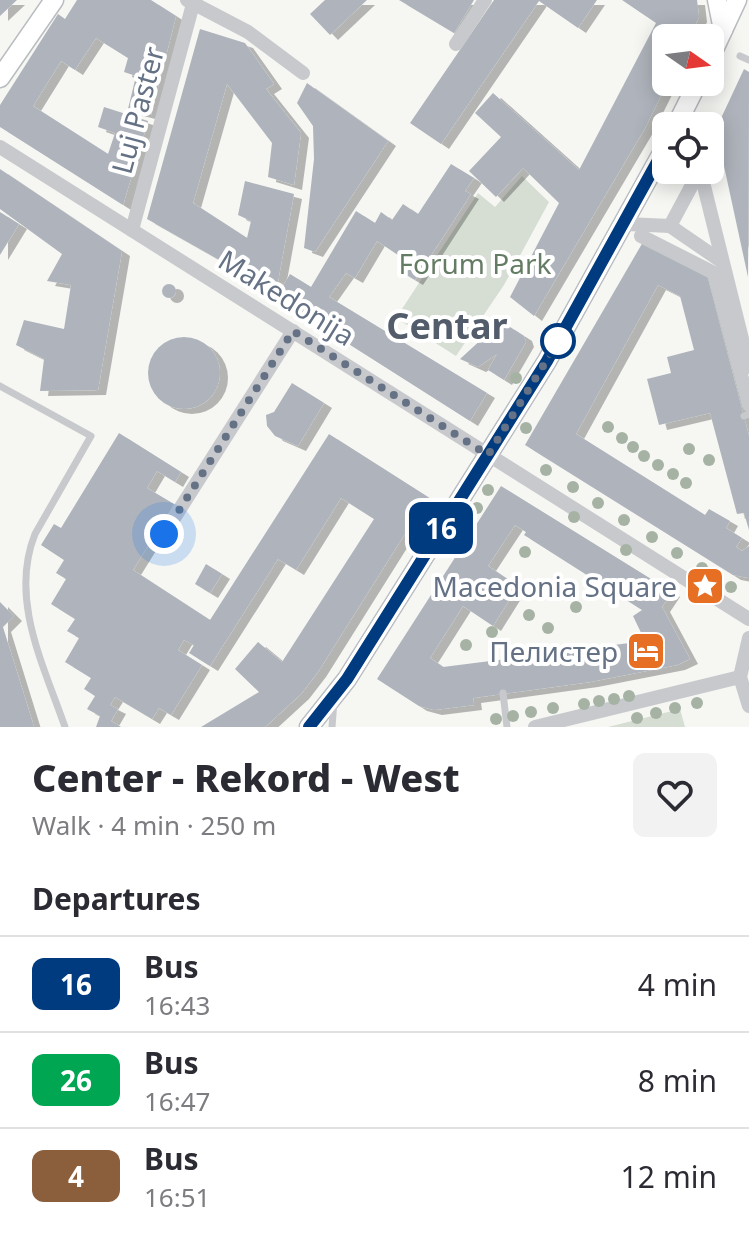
<!DOCTYPE html>
<meta charset="utf-8">
<style>
:root{--surface:#fff;--page:#f2f2f3;--text:#2b2b33;--muted:#7c7c81;--line:#e1e1e2}
body{margin:0;font-family:"Noto Sans",sans-serif;background:var(--page);color:var(--text);height:100vh;display:flex;flex-direction:column;font-size:30px;white-space:nowrap}
*{box-sizing:border-box;margin:0}
p{font-size:26px;color:var(--muted)}
.icon{flex:none;width:44px;height:44px;fill:none;stroke:currentColor;stroke-width:2;stroke-linecap:round;stroke-linejoin:round}
.map{position:relative;height:727px;overflow:hidden}
.sheet{display:flex;flex-direction:column;background:var(--surface);flex:1}
.sheet>*{flex:none}
.badge{padding:0 16px;border-radius:12px;font-size:28px;line-height:52px}
.needle{width:52px;rotate:104deg}
.buttons{position:absolute;left:652px;top:24px;display:grid;gap:16px}
.buttons a{display:grid;place-items:center;width:72px;height:72px;border-radius:12px;background:var(--surface);box-shadow:0 4px 20px #0003;font-size:40px}
.you{position:absolute;width:40px;height:40px;margin:-20px;border:6px solid #fff;border-radius:50%;background:#1a73e8;box-shadow:0 0 0 12px #1a73e833}
.map>.badge{position:absolute;translate:-50% -50%;box-shadow:0 0 0 4px #fff}
h2{padding:0 32px;font-size:30px;line-height:72px}
.round{display:grid;place-items:center;flex:none;width:84px;height:84px;border-radius:12px;background:var(--page)}
.head{display:flex;align-items:center;justify-content:space-between;height:136px;padding:0 32px}
h1{font-size:38px;font-weight:800;line-height:60px}
ul{padding:0;list-style:none}
li{display:flex;align-items:center;gap:24px;height:96px;padding:0 32px;border-top:2px solid var(--line)}
li div{flex:1}
li b{display:block;font-size:30px}
li em{font-style:normal}
li .badge{min-width:88px;font-weight:700;text-align:center}
.map>svg:first-child{display:block}
.green{fill:#d6ded4}
.building{fill:#afb4bc;fill-rule:evenodd;filter:url(#shadow)}
.lines{fill:none;stroke-linecap:round;stroke-linejoin:round}
.secondary-casing{stroke:#b9bcc1;stroke-width:21}
.lane{stroke:#c7c9cd;stroke-width:7}
.street{stroke:#c7c9cd;stroke-width:14}
.secondary{stroke:#fff;stroke-width:18}
.tree{fill:#a6b3a4}
.line-casing{stroke:#fff;stroke-width:18}
.line{stroke:#003b80;stroke-width:12}
.walk{stroke:#657285;stroke-width:8;stroke-dasharray:0 14.4}
.stop-dot{fill:#fff;stroke:#003b80;stroke-width:4}
.labels{text-anchor:middle;dominant-baseline:central;stroke-width:8;stroke-linejoin:round;paint-order:stroke}
.street-label{font-size:28px;fill:#657285;stroke:#fff}
.park-label{font-size:28px;fill:#657c64;stroke:#fff}
.poi-label{font-size:28px;fill:#657285;stroke:#fff;text-anchor:end}
.district-label{font-size:36px;font-weight:bold;fill:#535c6a;stroke:#fff}
</style>
<div class="map">
<svg width="749" height="727" viewBox="0 0 749 727">
<defs>
<filter id="shadow"><feDropShadow dx="8" dy="5" stdDeviation="0" flood-color="#0004"/></filter>
</defs>
<rect width="100%" height="100%" fill="#f6f7f3"/>
<g class="green">
<polygon points="522,176 549,202 504,285 456,356 396,318 478,193 495,207"/>
<polygon points="680,709 685,727 608,727"/>
</g>
<g class="building">
<polygon points="0,0 17,0 0,16"/>
<polygon points="77,0 151,0 176,16 151,115 128,109 136,76 124,72 128,58 96,38 75,70 61,61 33,106 108,154 115,133 98,127 104,107 148,121 123,205 0,127 0,105 58,14 65,19"/>
<polygon points="325,0 367,0 330,35 310,14"/>
<polygon points="399,0 474,0 454,33"/>
<polygon points="494,0 597,0 578,28 539,1 441,144 410,123"/>
<polygon points="622,0 697,0 699,17 689,38 666,38 668,82 645,128 534,316 510,297 559,203 523,168 496,197 469,171 501,137 475,113 493,93 579,170 656,23"/>
<polygon points="200,29 245,43 274,84 266,89 301,133 294,185 268,177 272,143 227,84 193,203 247,238 251,221 238,215 245,181 294,194 276,292 147,219"/>
<polygon points="744,69 749,72 748,277 716,129"/>
<polygon points="307,83 388,141 315,252 304,248 314,159 313,126 297,103"/>
<polygon points="451,164 474,178 465,191 471,194 415,280 400,271 407,261 377,241 355,278 346,273 329,297 487,393 470,421 300,313 304,306 280,291 290,274 311,287 356,211 375,223 381,212 392,220 403,204 418,214"/>
<polygon points="0,169 122,251 98,390 40,391 44,359 16,345 24,320 64,329 71,285 47,281 62,254 0,209"/>
<polygon points="0,212 19,224 0,255"/>
<polygon points="643,242 707,275 749,436 749,530 744,513 737,514 710,413 659,425 647,379 671,373 667,357 694,350 680,296 658,285 576,434 705,515 709,509 730,521 726,528 742,538 736,547 742,551 749,546 749,578 733,575 525,445"/>
<circle cx="169" cy="291" r="7"/>
<polygon points="497,325 507,325 524,336 526,342 504,380 488,370 497,354 478,367 460,359"/>
<circle cx="184" cy="373" r="36"/>
<polygon points="292,383 324,403 298,446 275,436 267,426 266,415 274,412"/>
<polygon points="119,433 181,472 175,482 157,471 147,488 174,504 133,570 210,620 329,434 428,497 318,672 301,694 265,727 201,727 259,692 235,669 258,642 282,662 374,519 341,498 296,570 278,559 210,666 189,653 194,645 184,640 178,650 202,665 171,715 159,708 152,719 115,697 110,705 118,709 111,721 121,727 96,727 100,716 87,709 95,696 84,689 91,678 65,662 79,638 67,631 75,619 51,604 66,579 56,573 64,560 41,545 54,524 61,528"/>
<path d="M 501,486 L 672,592 L 662,607 L 690,659 L 677,665 L 590,682 L 473,698 L 474,705 L 434,710 L 419,706 L 377,679 ZM 515,525 L 526,532 L 524,535 L 642,610 L 633,616 L 645,641 L 443,667 L 430,658 L 463,606 L 493,626 L 518,586 L 488,566 Z"/>
<polygon points="206,564 222,574 210,593 195,584"/>
<polygon points="0,602 14,616 3,627 34,727 0,727"/>
</g>
<g class="lines">
<g class="secondary-casing">
<g id="secondary">
<polyline points="717,0 723,30"/>
<polyline points="710,58 737,0"/>
<polyline points="0,78 54,0"/>
<polyline points="676,126 698,82"/>
<polyline points="309,727 347,679 547,361 666,146"/>
</g>
</g>
<g class="lane">
<polyline points="740,56 749,60"/>
<path d="M 0,386 L 91,436 L 35,534 C 9,599 44,666 65,727"/>
<polyline points="744,416 749,414"/>
<polyline points="503,693 507,727"/>
<polyline points="332,727 334,701"/>
</g>
<g class="street">
<polyline points="187,0 248,32 303,73"/>
<polyline points="456,44 485,0"/>
<polyline points="0,147 749,619"/>
<polyline points="700,170 749,367"/>
<polyline points="626,224 670,226 721,261"/>
<polyline points="670,226 700,170"/>
<polyline points="132,230 193,4"/>
<polyline points="641,236 714,273 749,405"/>
<polyline points="164,534 293,331"/>
<polyline points="749,638 740,677 749,706"/>
<polyline points="535,727 740,677"/>
</g>
<use href="#secondary" class="secondary"/>
</g>
<g class="tree">
<circle cx="516" cy="378" r="6"/>
<circle cx="608" cy="427" r="6"/>
<circle cx="526" cy="428" r="6"/>
<circle cx="622" cy="438" r="6"/>
<circle cx="633" cy="447" r="6"/>
<circle cx="689" cy="449" r="6"/>
<circle cx="644" cy="456" r="6"/>
<circle cx="709" cy="460" r="6"/>
<circle cx="658" cy="465" r="6"/>
<circle cx="546" cy="470" r="6"/>
<circle cx="673" cy="474" r="6"/>
<circle cx="686" cy="483" r="6"/>
<circle cx="573" cy="487" r="6"/>
<circle cx="488" cy="490" r="6"/>
<circle cx="598" cy="503" r="6"/>
<circle cx="477" cy="508" r="6"/>
<circle cx="574" cy="517" r="6"/>
<circle cx="624" cy="520" r="6"/>
<circle cx="652" cy="537" r="6"/>
<circle cx="626" cy="550" r="6"/>
<circle cx="525" cy="552" r="6"/>
<circle cx="677" cy="553" r="6"/>
<circle cx="702" cy="568" r="6"/>
<circle cx="731" cy="587" r="6"/>
<circle cx="576" cy="607" r="6"/>
<circle cx="529" cy="615" r="6"/>
<circle cx="548" cy="628" r="6"/>
<circle cx="492" cy="632" r="6"/>
<circle cx="466" cy="645" r="6"/>
<circle cx="629" cy="696" r="6"/>
<circle cx="614" cy="699" r="6"/>
<circle cx="599" cy="701" r="6"/>
<circle cx="697" cy="703" r="6"/>
<circle cx="584" cy="704" r="6"/>
<circle cx="553" cy="708" r="6"/>
<circle cx="675" cy="708" r="6"/>
<circle cx="531" cy="712" r="6"/>
<circle cx="656" cy="713" r="6"/>
<circle cx="513" cy="716" r="6"/>
<circle cx="637" cy="718" r="6"/>
<circle cx="496" cy="719" r="6"/>
</g>
<g class="lines">
<g class="line-casing">
<polyline id="line" points="309,727 347,679 547,361 666,146"/>
</g>
<use href="#line" class="line"/>
<polyline class="walk" points="164,534 293,331 488,455 561,337 558,341"/>
</g>
<defs>
<g id="sight-square" transform="scale(2)"><rect x="-9" y="-9" width="18" height="18" rx="4" fill="#e76f23" stroke="#fff"/><path d="M0-6L1.8-2.2L6-1.7L2.9 1.2L3.7 5.4L0 3.3L-3.7 5.4L-2.9 1.2L-6-1.7L-1.8-2.2Z" fill="#fff"/></g>
<g id="hotel-square" transform="scale(2)"><rect x="-9" y="-9" width="18" height="18" rx="4" fill="#e76f23" stroke="#fff"/><path d="M-6-4.5h1.5V1H6V5H4.5V3h-9V5H-6ZM-4 0a1.8 1.8 0 1 1 3.6 0ZM.5 0V-2.5h3Q6-2.5 6 0Z" fill="#fff"/></g>
</defs>
<g fill-rule="evenodd">
<use href="#sight-square" x="705" y="586"/>
<use href="#hotel-square" x="646" y="651"/>
</g>
<circle class="stop-dot" cx="558" cy="341" r="16"/>
<g class="labels">
<g class="street-label">
<text transform="translate(137 110) rotate(-75)">Luj Paster</text>
<text transform="translate(287 297) rotate(32)">Makedonija</text>
</g>
<g class="park-label">
<text x="475" y="263">Forum Park</text>
</g>
<g class="poi-label">
<text x="677" y="586">Macedonia Square</text>
<text x="618" y="651">Пелистер</text>
</g>
<g class="district-label">
<text x="447" y="325">Centar</text>
</g>
</g>
</svg>
<div class="buttons">
<a><svg class="needle" viewBox="-14 -14 28 28"><path d="M0-13l5 13h-10z" fill="#e53935"/><path d="M0 13l5-13h-10z" fill="#7c7c81"/></svg></a>
<a><svg class="icon" aria-label="locate" viewBox="0 0 24 24"><circle cx="12" cy="12" r="6"/><path d="M12 2v4M12 18v4M2 12h4M18 12h4"/></svg></a>
</div>
<div class="you" style="left:164px;top:534px"></div>
<b class="badge" style="left:441px;top:528px;background:#003b80;color:#fff">16</b>
</div>
<section class="sheet">
<div class="head"><div><h1>Center - Rekord - West</h1><p>Walk · 4 min · 250 m</p></div><a class="round"><svg class="icon" aria-label="heart" viewBox="0 0 24 24"><path d="M12 20l-8-8c-3-5 5-10 8-4 3-6 11-1 8 4z"/></svg></a></div>
<h2>Departures</h2>
<ul>
<li><span class="badge" style="background:#003b80;color:#fff">16</span><div><b>Bus</b><p>16:43</p></div><em>4 min</em></li>
<li><span class="badge" style="background:#00a651;color:#fff">26</span><div><b>Bus</b><p>16:47</p></div><em>8 min</em></li>
<li><span class="badge" style="background:#8b5e3c;color:#fff">4</span><div><b>Bus</b><p>16:51</p></div><em>12 min</em></li>
</ul>
</section>
